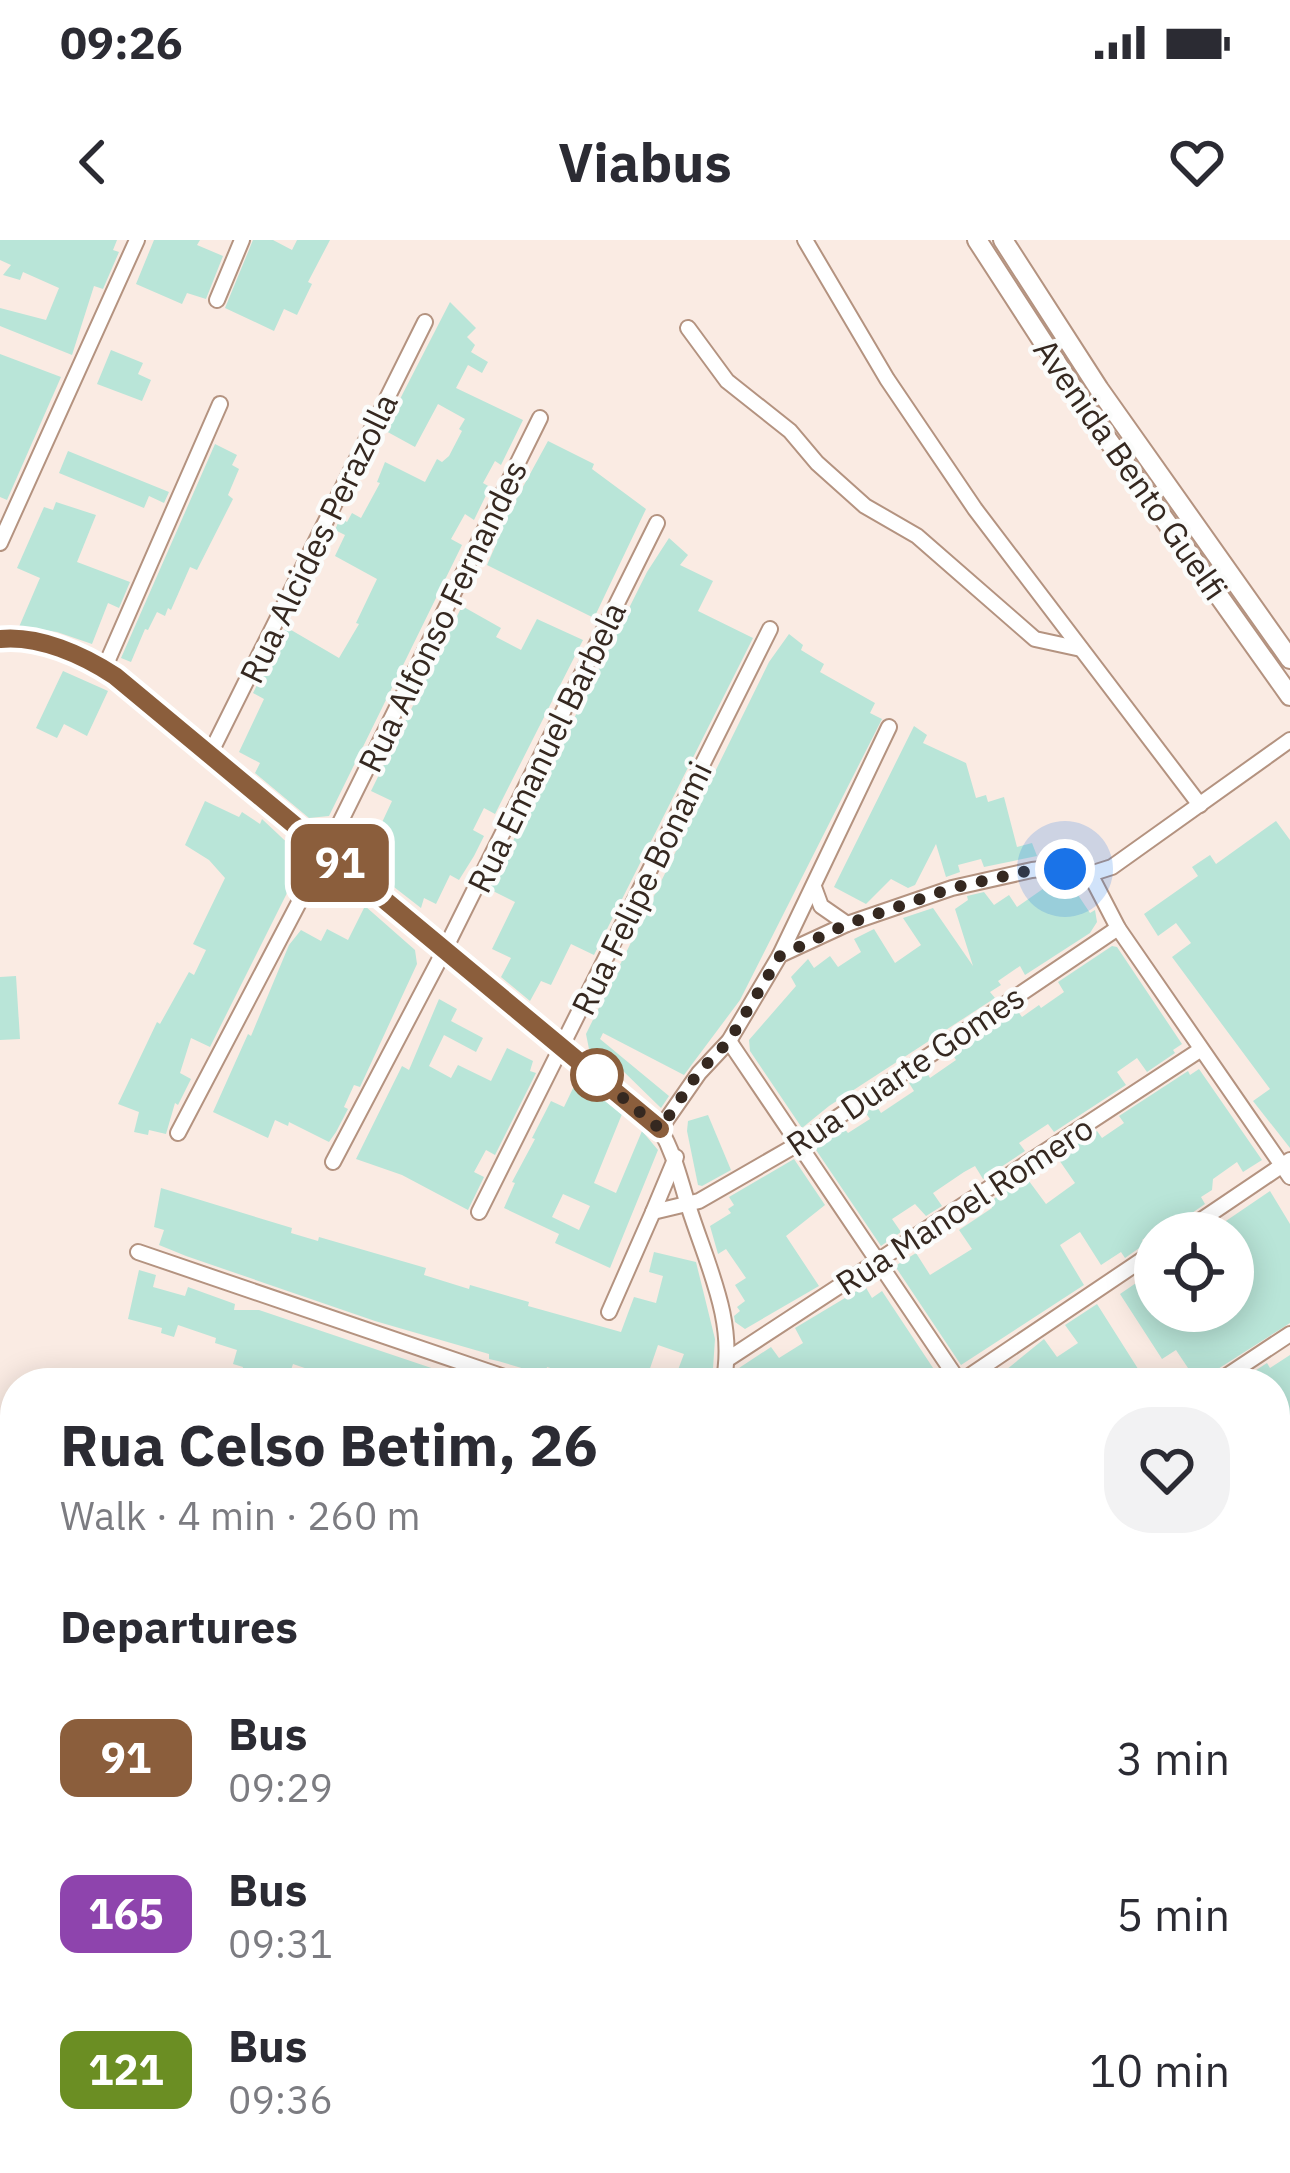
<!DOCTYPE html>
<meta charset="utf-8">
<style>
:root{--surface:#fff;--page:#f2f2f3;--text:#2b2b33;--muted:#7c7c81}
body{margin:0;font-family:"IBM Plex Sans",sans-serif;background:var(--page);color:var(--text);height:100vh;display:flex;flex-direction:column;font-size:45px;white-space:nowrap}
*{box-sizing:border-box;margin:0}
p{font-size:39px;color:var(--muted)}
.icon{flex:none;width:66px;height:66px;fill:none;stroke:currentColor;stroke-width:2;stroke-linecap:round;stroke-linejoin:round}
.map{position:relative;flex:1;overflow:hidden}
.panel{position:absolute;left:0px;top:1128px;width:1290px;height:807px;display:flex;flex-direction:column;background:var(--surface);border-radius:48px 48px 0 0;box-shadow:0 6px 30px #0003}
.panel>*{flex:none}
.badge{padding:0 24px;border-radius:18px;font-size:42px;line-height:78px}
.buttons{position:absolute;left:1134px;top:972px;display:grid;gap:24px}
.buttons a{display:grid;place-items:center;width:120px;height:120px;border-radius:50%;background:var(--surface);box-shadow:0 6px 30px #0003;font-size:60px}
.you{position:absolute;width:60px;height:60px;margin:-30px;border:9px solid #fff;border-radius:50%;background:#1a73e8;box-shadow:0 0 0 18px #1a73e833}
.map>.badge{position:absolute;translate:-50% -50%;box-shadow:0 0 0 6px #fff}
h2{padding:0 60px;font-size:45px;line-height:108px}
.round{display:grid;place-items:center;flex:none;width:126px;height:126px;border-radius:48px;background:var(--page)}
.headline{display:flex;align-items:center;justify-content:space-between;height:204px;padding:0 60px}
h1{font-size:57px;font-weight:800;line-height:90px}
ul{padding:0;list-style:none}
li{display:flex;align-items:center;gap:36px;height:156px;padding:0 60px}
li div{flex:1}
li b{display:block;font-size:45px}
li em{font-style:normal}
li .badge{min-width:132px;font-weight:700;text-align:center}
.status{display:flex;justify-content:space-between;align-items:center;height:84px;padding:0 60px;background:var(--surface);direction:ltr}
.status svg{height:33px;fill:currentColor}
header{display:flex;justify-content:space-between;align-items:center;height:156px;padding:0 60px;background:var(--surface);font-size:54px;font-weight:800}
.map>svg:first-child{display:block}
.building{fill:#b9e5d8;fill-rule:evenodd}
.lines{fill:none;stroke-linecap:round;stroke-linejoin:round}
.lane-casing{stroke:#b49380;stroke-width:10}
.street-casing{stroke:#b49380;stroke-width:18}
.secondary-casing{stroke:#b49380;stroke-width:22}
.path{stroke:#bfb0a8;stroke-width:3;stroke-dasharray:9 9;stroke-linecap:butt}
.lane{stroke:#fff;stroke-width:6}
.street{stroke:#fff;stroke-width:14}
.secondary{stroke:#fff;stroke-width:18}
.line-casing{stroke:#fff;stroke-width:27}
.line{stroke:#8b5e3c;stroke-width:18}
.walk{stroke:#352820;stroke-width:12;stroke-dasharray:0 21.6}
.stop-dot{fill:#fff;stroke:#8b5e3c;stroke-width:6}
.labels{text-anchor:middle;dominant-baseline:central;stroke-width:9;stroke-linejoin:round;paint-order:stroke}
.street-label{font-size:33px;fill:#352820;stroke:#fbfcfb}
</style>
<div class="status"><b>09:26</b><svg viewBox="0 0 49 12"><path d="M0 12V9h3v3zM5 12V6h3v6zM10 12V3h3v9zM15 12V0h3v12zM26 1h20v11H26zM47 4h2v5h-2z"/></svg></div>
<header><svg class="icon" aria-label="back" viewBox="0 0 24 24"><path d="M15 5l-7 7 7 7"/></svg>Viabus<svg class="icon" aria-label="heart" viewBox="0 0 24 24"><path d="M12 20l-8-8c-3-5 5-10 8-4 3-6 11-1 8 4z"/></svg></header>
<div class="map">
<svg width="1290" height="1933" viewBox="0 0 1290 1933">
<rect width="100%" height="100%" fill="#faebe3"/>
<g class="building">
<polygon points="0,0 117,0 113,10 119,12 103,49 94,46 72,115 0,86 0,68 46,80 59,48 23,32 20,40 3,35 11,25 0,20"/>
<polygon points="154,0 200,0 197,5 223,16 206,59 187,53 182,64 136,44"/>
<polygon points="253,0 273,0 292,10 297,0 330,0 308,42 312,44 297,75 284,69 274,91 225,68"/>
<polygon points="450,62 476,88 467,97 475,105 471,112 488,122 482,133 468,125 456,148 523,180 501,225 495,221 483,243 490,247 474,280 465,274 451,299 462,305 329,576 309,578 255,533 260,523 239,512 264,459 253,453 286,387 339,418 359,384 356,383 377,339 335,316 345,295 335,290 340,278 347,282 352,273 361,278 380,243 377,242 385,222 425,242 437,219 442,222 449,216 462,191 459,189 465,179 438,164 415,207 384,190"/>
<polygon points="111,110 143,123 138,134 151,140 142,161 97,144"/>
<polygon points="0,114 61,137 7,260 0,257"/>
<polygon points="548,201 594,224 592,229 646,269 594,378 487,325 497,302 494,300"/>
<polygon points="215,204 237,215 232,225 239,229 228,255 233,259 197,330 190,327 171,370 168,368 165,376 157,372 148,390 145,389 131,422 121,418"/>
<polygon points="68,211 169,252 164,263 149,256 144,268 59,233"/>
<polygon points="56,262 96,275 77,322 130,342 119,368 108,363 92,404 57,392 19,387 40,338 17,328 44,267 53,270"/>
<polygon points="669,298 688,315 680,325 713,341 698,371 753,398 594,715 571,704 551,745 541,741 530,761 501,737 511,718 492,709 515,662 489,649 647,332"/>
<polygon points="462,366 501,388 496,397 521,410 537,379 583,400 495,574 484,568 473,590 484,596 474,616 459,640 450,635 436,664 424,658 421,668 363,623 392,561 371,551"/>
<polygon points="789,394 803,405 801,410 824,424 820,432 875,463 870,473 882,479 740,760 684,835 603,793 600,799 669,856 661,868 620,828 589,809 586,794 769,422"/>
<polygon points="63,431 108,451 87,496 64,484 57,498 36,488"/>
<polygon points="914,486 927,495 923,503 966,523 976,558 986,555 988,562 1004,557 1017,607 1032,603 1037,616 984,627 981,619 958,625 960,632 946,637 936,604 915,645 908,648 891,639 866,664 834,647"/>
<polygon points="205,561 239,577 242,572 260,584 262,579 296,611 300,627 210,807 191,798 180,833 191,839 178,865 175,863 166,894 149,890 148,895 134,892 139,872 118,864 157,782 160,784 189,732 194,735 206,710 193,704 225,638 209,620 185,605"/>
<polygon points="1276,581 1290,600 1290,908 1253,861 1270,849 1172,717 1191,703 1176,683 1158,696 1144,674 1198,636 1192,627 1210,615 1216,624"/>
<polygon points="1050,644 1058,656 1072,646 1090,673 1095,670 1097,682 1090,693 1025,735 1020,726 998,741 1001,745 990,752 995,758 829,866 802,888 750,811 749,800 796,746 791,737 808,719 814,728 830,716 838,727 861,712 854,699 874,689 895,723 921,705 903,678 933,668 973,726 955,669 968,660 967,656 984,652 994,665 1009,655 1017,667"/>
<polygon points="365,666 415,710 417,724 360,847 354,845 344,867 348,869 336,892 329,902 289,882 288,886 275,880 268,898 213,872 248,794 251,796 289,705 301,690 321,701 327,689 348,700"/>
<polygon points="1112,706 1117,707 1182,804 1173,810 1175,813 1147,832 1137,818 1117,832 1126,845 1054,892 1048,884 1019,903 1025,911 983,939 975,926 964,932 933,953 942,966 926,976 915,964 892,979 901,992 881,1006 814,907 843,887 848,893 870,879 865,872 876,865 881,873 914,851 909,843 926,831 930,838 956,820 952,814 1017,770 1022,777 1039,765 1041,768 1064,752 1058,742"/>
<polygon points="16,736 20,799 0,800 0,737"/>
<polygon points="439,759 457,769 451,781 483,798 476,812 444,795 429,826 451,838 458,825 491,841 507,808 533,821 530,831 536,833 495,915 486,910 474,932 484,937 468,970 402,935 356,919 402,826 409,830"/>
<polygon points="1199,829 1262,920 1243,932 1237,922 1213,939 1212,950 1201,957 1205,964 1179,982 1176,977 1142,1000 1145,1004 1125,1018 1121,1012 1101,1025 1080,992 1060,1005 1084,1045 961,1125 895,1026 916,1013 930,1035 972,1009 959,990 992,968 989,962 1026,937 1046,964 1075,943 1057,917 1097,891 1102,898 1124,883 1119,876 1188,831 1190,835"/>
<path d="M 577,840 L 622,874 L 594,943 L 616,953 L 642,891 L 658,910 L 610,1028 L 555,1003 L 559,994 L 504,968 L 515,943 L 512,942 L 535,899 L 532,898 L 551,861 L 564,867 ZM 563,954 L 590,966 L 579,990 L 552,977 Z"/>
<polygon points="708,875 731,930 702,946 698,945 687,891 688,881"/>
<polygon points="794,919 825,965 786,996 819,1046 745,1089 735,1082 734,1076 740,1071 737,1067 745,1061 735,1045 746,1038 726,1009 718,1014 710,986 731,973 728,969 734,965 729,957"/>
<polygon points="161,948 292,988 291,993 318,1001 319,997 426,1028 424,1035 469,1049 470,1045 529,1062 528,1066 621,1092 634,1057 656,1063 663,1036 649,1032 654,1012 696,1022 715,1099 712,1143 673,1143 684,1114 658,1105 645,1143 568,1143 571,1134 547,1127 545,1135 498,1121 489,1119 489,1114 375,1081 186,1016 159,1005 164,990 154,987"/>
<polygon points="1270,951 1290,984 1290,1083 1210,1134 1205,1143 1179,1143 1192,1134 1176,1110 1162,1119 1120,1054 1155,1030 1155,1071 1233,1071 1233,993 1225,993 1220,985"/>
<polygon points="139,1030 156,1035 153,1047 185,1056 188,1047 235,1064 234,1070 259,1070 476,1143 326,1143 328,1136 293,1124 289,1136 279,1132 277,1141 242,1131 243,1127 233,1124 237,1110 215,1103 216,1098 178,1085 174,1097 161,1093 162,1088 128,1079"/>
<polygon points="865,1046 872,1058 882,1051 943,1143 858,1143 849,1129 829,1143 734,1143 739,1128 771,1107 779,1118 803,1103 795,1088"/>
<polygon points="1097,1064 1147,1143 990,1143 1044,1099 1057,1117 1078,1103 1065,1085"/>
<polygon points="1290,1115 1290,1260 1275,1268 1275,1143 1236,1143 1267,1123 1270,1128"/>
<polygon points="1287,1287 1290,1437 1275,1445 1275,1293"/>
<polygon points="1290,1466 1290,1615 1275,1594 1275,1476"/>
</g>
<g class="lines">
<g class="lane-casing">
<polyline id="lane" points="375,1933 380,1920"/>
</g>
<g class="street-casing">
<g id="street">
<polyline points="805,0 887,139 975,269 1200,565"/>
<polyline points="217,60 242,0"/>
<polyline points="688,88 727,141 790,191 817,223 865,266 917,296 1035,399 1081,409"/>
<polyline points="0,303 137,0"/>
<path d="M 0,399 C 39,395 83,415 115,436 L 660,889"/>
<polyline points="104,429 220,164"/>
<polyline points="210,514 425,82"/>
<polyline points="1090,634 1118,688 1290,937"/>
<polyline points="814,647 821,666 847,684"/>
<polyline points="780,715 889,487"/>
<polyline points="729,801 960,1143"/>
<polyline points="178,893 326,611 540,178"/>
<polyline points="333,922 445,709 657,283"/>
<polyline points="479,972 770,389"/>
<polyline points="653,972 676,917"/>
<polyline points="1182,993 1290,920"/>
<polyline points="138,1012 522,1143"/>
<polyline points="609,1072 653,972 699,961 798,904 1118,688"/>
<polyline points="728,1119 1200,810"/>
<path d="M 723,1143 C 737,1083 707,1025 689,968 C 680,940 675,915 660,889 L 699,833 L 729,801 L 780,715 L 847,684 L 952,648 L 1032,630 L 1051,628 L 1090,634 L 1112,627 L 1290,500"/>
<polyline points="959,1143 1155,1011"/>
<polyline points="1216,1143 1290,1094"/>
<polyline points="1275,1282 1290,1271"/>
<polyline points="1275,1459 1290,1449"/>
<polyline points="1275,1613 1290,1635"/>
<polyline points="1275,1665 1290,1670"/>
<polyline points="0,1686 15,1691"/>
<polyline points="165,1920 176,1933"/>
<polyline points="548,1920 559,1933"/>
<polyline points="494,1933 498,1920"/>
<polyline points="827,1933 830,1920"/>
</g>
</g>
<g class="secondary-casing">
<g id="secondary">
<polyline points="977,0 1093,179 1290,456"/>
<polyline points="1003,0 1099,149 1290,419"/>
<polyline points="0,1867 15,1892"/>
<polyline points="30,1920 38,1933"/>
</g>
</g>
<g class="path">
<polyline points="734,1920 743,1926 740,1933"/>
<polyline points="765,1920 778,1933"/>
<polyline points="1106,1933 1121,1920"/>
</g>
<use href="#lane" class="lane"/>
<use href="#street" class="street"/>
<use href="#secondary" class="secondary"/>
</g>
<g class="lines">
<g class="line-casing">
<path id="line" d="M 0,399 C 39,395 83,415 115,436 L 660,889"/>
</g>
<use href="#line" class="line"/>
<polyline class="walk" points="597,835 585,826 660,889 698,833 729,801 780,716 847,684 952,648 1032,630 1065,629"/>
</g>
<circle class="stop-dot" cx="597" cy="835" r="24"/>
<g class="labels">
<g class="street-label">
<text transform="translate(1131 229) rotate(55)">Avenida Bento Guelfi</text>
<text transform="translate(318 298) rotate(-64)">Rua Alcides Perazolla</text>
<text transform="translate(442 376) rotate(-64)">Rua Alfonso Fernandes</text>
<text transform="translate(546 507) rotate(-64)">Rua Emanuel Barbela</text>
<text transform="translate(641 648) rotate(-64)">Rua Felipe Bonami</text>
<text transform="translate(905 830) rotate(-34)">Rua Duarte Gomes</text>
<text transform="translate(964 965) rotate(-33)">Rua Manoel Romero</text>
</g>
</g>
</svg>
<div class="buttons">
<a><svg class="icon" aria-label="locate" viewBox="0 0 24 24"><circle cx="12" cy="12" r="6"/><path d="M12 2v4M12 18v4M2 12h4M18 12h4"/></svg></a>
</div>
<div class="you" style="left:1065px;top:629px"></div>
<b class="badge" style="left:340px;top:623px;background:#8b5e3c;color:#fff">91</b>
<section class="panel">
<div class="headline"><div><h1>Rua Celso Betim, 26</h1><p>Walk · 4 min · 260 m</p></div><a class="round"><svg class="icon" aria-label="heart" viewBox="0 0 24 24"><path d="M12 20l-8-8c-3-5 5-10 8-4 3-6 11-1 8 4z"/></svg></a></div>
<h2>Departures</h2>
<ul>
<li><span class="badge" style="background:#8b5e3c;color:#fff">91</span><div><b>Bus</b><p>09:29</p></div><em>3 min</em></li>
<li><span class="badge" style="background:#8e44ad;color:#fff">165</span><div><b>Bus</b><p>09:31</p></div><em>5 min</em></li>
<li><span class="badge" style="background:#6b8e23;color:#fff">121</span><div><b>Bus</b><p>09:36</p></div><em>10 min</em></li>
</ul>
</section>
</div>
